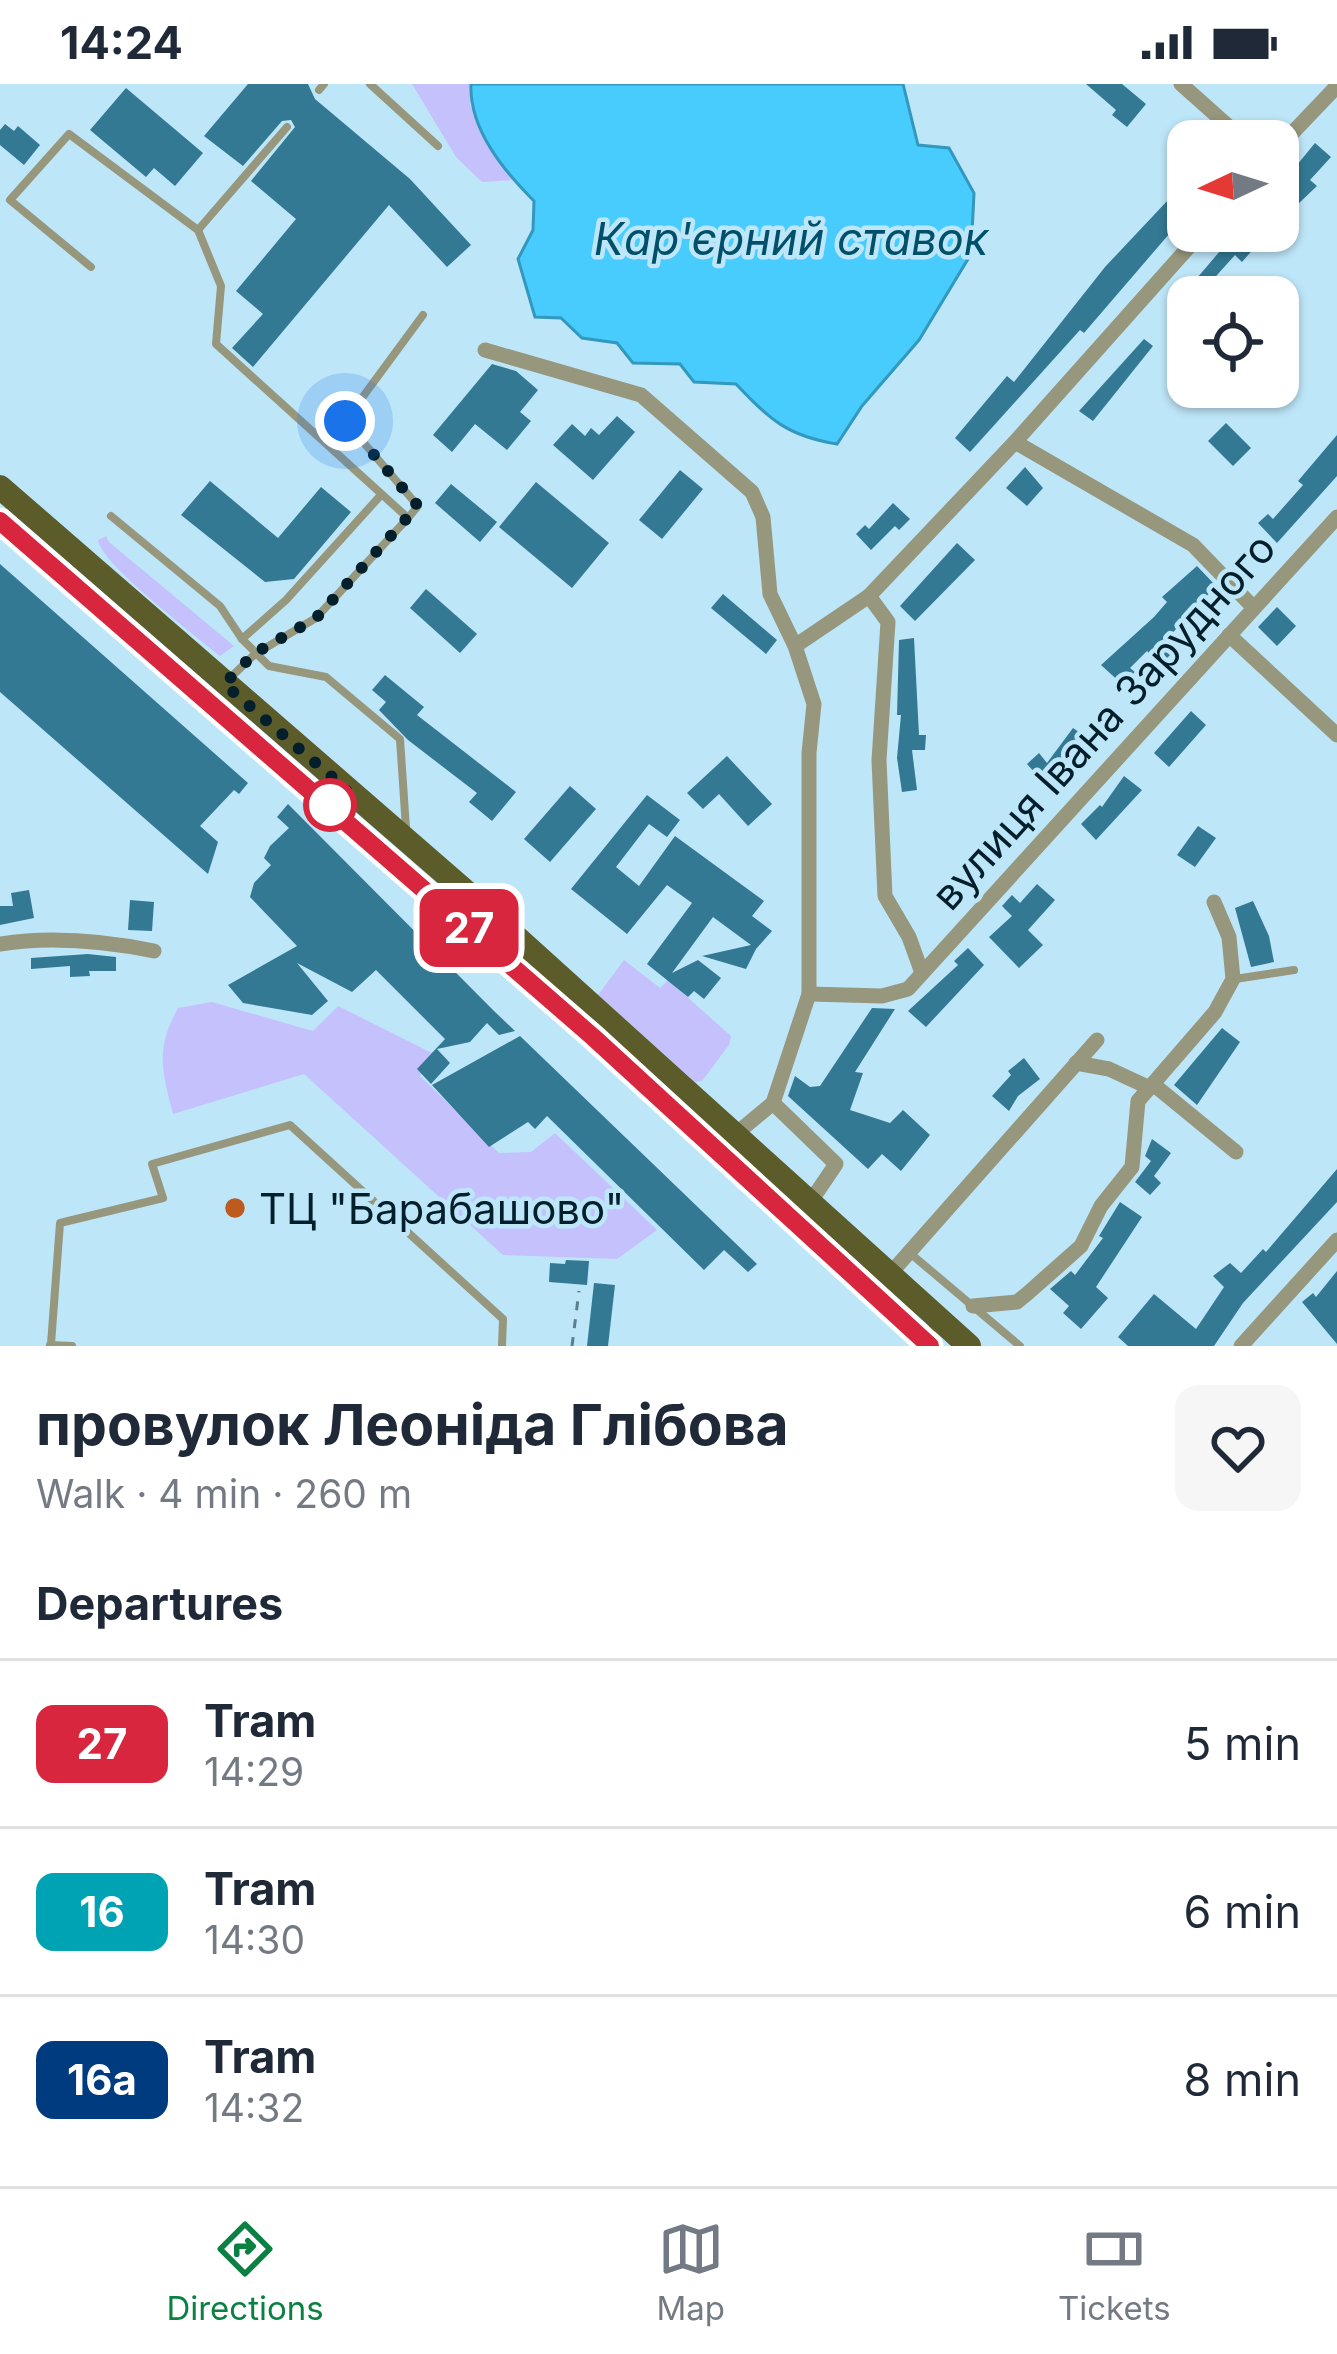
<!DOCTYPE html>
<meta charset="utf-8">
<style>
:root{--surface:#fff;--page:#f6f6f7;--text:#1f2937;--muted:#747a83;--line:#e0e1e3;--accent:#0b8043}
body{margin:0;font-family:Inter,sans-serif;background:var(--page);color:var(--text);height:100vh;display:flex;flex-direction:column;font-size:45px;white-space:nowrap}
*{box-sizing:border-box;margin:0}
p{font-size:39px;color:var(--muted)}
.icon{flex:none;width:66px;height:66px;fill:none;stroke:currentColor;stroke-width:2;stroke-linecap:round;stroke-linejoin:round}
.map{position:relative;height:1262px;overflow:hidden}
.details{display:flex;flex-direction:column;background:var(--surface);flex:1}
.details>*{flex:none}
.badge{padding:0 24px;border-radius:18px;font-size:42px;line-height:78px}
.needle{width:78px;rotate:266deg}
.buttons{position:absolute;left:1167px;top:36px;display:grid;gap:24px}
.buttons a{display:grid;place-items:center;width:132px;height:132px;border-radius:24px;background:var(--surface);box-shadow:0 3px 9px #0004;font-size:60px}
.you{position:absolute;width:60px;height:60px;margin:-30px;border:9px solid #fff;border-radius:50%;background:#1a73e8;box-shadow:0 0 0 18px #1a73e833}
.map>.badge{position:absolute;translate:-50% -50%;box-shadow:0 0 0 6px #fff}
h2{padding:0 36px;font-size:45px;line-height:108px}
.round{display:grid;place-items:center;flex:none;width:126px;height:126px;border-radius:24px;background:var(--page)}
.headline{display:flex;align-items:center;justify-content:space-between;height:204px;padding:0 36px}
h1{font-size:57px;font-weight:700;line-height:90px}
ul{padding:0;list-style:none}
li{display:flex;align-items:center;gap:36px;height:168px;padding:0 36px;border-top:3px solid var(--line)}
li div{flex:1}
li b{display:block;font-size:45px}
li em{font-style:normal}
li .badge{min-width:132px;font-weight:700;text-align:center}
.status{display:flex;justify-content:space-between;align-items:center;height:84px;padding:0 60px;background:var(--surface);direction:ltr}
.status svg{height:33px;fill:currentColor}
.dock{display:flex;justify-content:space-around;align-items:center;height:168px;border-top:3px solid var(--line);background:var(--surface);font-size:33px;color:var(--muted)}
.dock a{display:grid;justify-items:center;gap:6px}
.dock .current{color:var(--accent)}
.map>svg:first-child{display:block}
.green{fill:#c5c1fd}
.water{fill:#48ccfd;stroke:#3398be;stroke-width:3}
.building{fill:#337994}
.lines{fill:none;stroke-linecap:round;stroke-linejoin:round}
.path{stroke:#5b7d8c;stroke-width:3;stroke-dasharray:9 9;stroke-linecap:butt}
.lane{stroke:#97977d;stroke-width:8}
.street{stroke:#97977d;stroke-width:15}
.primary{stroke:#5c5b2a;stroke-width:24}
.tram{stroke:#335361;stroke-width:3}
.line-casing{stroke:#fff;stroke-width:27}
.line{stroke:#d7263d;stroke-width:18}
.walk{stroke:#021f2b;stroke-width:12;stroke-dasharray:0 21.6}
.stop-dot{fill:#fff;stroke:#d7263d;stroke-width:6}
.poi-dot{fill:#bd5b1f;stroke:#bee6f9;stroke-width:4.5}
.labels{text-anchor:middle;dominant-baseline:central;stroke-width:9;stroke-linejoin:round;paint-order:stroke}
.street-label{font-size:42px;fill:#021f2b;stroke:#bee6f9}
.poi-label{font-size:42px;fill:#021f2b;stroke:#bee6f9;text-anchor:start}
.water-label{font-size:45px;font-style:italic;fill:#005069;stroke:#bee6f9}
</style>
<div class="status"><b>14:24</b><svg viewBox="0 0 49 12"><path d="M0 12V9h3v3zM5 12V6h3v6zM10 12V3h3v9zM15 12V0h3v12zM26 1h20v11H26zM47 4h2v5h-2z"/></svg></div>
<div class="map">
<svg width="1337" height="1262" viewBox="0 0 1337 1262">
<rect width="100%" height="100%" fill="#bee6f9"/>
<g class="green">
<polygon points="412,0 471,0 470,21 512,96 482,98 456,73"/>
<path d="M 106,452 L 109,458 L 234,562 L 220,572 C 196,552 101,480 98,456 Z"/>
<polygon points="624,876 660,904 668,896 731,952 729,961 702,997 695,998 598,911"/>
<path d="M 212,918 L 313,947 L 338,922 L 438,972 L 420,992 L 499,1069 L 531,1068 L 555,1049 L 657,1146 L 617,1175 L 503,1171 L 304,990 L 173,1030 C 162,986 155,966 178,924 Z"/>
</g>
<path class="water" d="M 471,0 L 903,0 L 918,61 L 949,64 L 974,109 L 971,170 L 919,256 L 862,322 L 837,360 C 787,352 769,335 736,300 L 694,298 L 680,280 L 633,279 L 617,259 L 582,254 L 561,234 L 535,233 L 518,175 L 533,146 L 534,117 C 504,87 469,45 471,0 Z"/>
<g class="building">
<polygon points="248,0 308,0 315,15 410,95 471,161 447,183 389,121 253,283 232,264 263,230 236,207 296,135 251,97 295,43 291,36 282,37 243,82 204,52"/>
<polygon points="1086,0 1122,0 1146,20 1127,43 1112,31 1116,26"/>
<polygon points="126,4 203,69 175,102 154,84 146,93 90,46"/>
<polygon points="5,40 14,47 18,42 40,61 24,81 0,61 0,46"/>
<polygon points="1315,59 1331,73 1310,96 1317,102 1278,139 1278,104"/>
<polygon points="1177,99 1188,107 1188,128 1084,249 1080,246 970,368 955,354 1007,292 1014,298 1105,183 1169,115"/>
<polygon points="1237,147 1256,147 1263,154 1242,178 1235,171 1209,200 1214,204 1206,213 1193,213 1186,207"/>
<polygon points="1144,255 1153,262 1093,337 1079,327"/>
<polygon points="492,280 516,287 538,306 520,328 531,337 507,366 475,340 452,368 433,351"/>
<polygon points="617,332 635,348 593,396 553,361 572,340 585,352 591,344 599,351"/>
<polygon points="1226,339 1251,364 1233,382 1208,357"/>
<polygon points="1337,351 1337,392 1277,459 1258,439 1268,430 1273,435 1303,401 1298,397"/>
<polygon points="1025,383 1043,404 1027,422 1006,404"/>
<polygon points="680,386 703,405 662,455 639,436"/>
<polygon points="210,397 278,454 321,403 351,428 294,495 265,498 181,431"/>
<polygon points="536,398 609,459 572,504 499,443"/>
<polygon points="451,400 497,438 480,458 435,419"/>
<polygon points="893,419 910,435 899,446 895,442 871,466 856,450 865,441 869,445"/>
<polygon points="957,459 975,476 915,537 900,522"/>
<polygon points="0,480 248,699 239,710 234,706 200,742 218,758 208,790 0,608"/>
<polygon points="1197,482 1216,502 1165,557 1174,567 1160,581 1147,567 1130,584 1135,588 1123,601 1101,581 1154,533 1167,518 1162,513"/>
<polygon points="426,505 477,550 460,569 410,524"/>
<polygon points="723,510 777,556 766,570 711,524"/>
<polygon points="1277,523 1296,542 1277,562 1258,543"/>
<polygon points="914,554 919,651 926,651 925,666 912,666 917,706 902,708 897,674 901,631 897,631 899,556"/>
<polygon points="385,591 424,623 417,631 516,708 492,737 469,718 477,709 408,656 379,626 386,618 372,606"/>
<polygon points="1191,627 1206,641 1169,683 1154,669"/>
<polygon points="1073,644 1086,653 1068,679 1044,699 1027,680 1039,669 1047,679"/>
<polygon points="727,672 772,720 748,742 719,710 703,725 687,709"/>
<polygon points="1124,692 1142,706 1096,756 1081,740 1100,721 1102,723"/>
<polygon points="570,702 596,725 550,778 524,755"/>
<polygon points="647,711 680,736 667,753 649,740 616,783 639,802 675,752 764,817 752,832 772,847 756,865 746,885 702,872 751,861 713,833 672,889 698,876 721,894 704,915 694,907 688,913 647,880 692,819 667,801 627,850 571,805"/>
<polygon points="288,720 494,927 515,947 499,951 487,939 470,958 437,965 450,979 431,1000 417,985 445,955 376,886 352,908 297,879 328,917 312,931 243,919 228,901 297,862 250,813 254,799 271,781 264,774 270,762 289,744 277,733"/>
<polygon points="1198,742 1216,754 1195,783 1177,771"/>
<polygon points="1037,800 1055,816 1028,846 1043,861 1019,884 989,853 1012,832 1002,822 1012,811 1020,819"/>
<polygon points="29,806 34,834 0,841 0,822 13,822 11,809"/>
<polygon points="130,816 154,818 152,847 128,846"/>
<polygon points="1253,817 1269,852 1274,878 1251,883 1235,824"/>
<polygon points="968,864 984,881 926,943 908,927 958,881 954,877"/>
<polygon points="88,870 116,873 116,887 89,887 90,892 70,893 70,882 31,885 31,874"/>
<polygon points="872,924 895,925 855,988 863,989 850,1026 890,1039 903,1026 930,1051 901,1087 882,1070 868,1085 788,1012 795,992 810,1003 820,1002"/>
<polygon points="1222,944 1240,958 1197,1021 1174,1001"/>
<polygon points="520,952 757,1180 748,1188 724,1166 704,1186 547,1032 535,1045 528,1038 489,1063 432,1001"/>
<polygon points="1024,974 1040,995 1018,1012 1009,1027 992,1012 1011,991 1008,987"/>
<polygon points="1152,1055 1171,1069 1154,1092 1161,1099 1150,1111 1135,1098 1151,1077 1145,1072"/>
<polygon points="1337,1085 1337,1118 1243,1219 1214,1262 1128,1262 1118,1253 1154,1210 1196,1245 1224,1203 1213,1192 1230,1179 1241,1189 1263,1165 1266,1168"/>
<polygon points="1120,1118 1142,1133 1096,1203 1108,1214 1081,1245 1063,1229 1069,1222 1050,1205 1071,1187 1075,1191 1103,1154 1099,1152"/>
<polygon points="566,1176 589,1177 587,1201 549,1198 550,1179 565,1180"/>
<polygon points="1337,1187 1337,1260 1302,1218 1313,1209 1316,1213"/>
<polygon points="594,1199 615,1201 608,1262 587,1262"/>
</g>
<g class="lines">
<polyline class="path" points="572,1262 579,1207"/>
<g class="lane">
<polyline points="370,0 438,62"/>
<polyline points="319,6 324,0"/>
<polyline points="198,146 287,43"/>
<polyline points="91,183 10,116 69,50 198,146 221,202 216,260 408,434 316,534 255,570 229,595"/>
<polyline points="111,432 220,522 242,555 269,582 326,593 400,655 406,744"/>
<polyline points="408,434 418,422 345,337 423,231"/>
<polyline points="242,555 286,516 381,411"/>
<polyline points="1235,895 1294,886"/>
<polyline points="911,1170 1020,1262"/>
<polyline points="51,1260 60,1139 163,1114 152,1080 290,1041 503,1235 502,1262"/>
<polyline points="50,1261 72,1262"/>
<polyline points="918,1262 935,1241"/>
</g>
<g class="street">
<polyline points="1181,0 1245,57"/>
<polyline points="1278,64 1337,2"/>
<polyline points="485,266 641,311 752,408 763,433 770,510 795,562 814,620 809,669 809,910 773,1019 737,1049"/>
<polyline points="1015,358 1193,461 1254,524"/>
<polyline points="1229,551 1337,651"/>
<polyline points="795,562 869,512"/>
<path d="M 0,860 C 51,852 104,857 154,867"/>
<polyline points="922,889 909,853 885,812 879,676 888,538 869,512 1015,358 1203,147"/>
<polyline points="809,910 882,912 908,905 1337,433"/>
<polyline points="1076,979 1109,985 1150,1004"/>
<polyline points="1153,1000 1236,1068"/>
<polyline points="773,1019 836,1080 811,1117"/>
<polyline points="890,1190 1097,956"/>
<polyline points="973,1222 1017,1218 1028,1209 1081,1162 1101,1122 1132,1083 1138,1017 1215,928 1233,895 1229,853 1214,818"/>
<polyline points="1241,1262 1337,1156"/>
</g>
<polyline class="primary" points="0,403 464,806 969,1262"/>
<polyline class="tram" points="0,437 593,953 930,1262"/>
</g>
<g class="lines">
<g class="line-casing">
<polyline id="line" points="0,437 593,953 930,1262"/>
</g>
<use href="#line" class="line"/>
<polyline class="walk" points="330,721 347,706 224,600 255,569 316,534 418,422 345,337"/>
</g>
<circle class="stop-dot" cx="330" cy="721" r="24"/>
<circle class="poi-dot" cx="235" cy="1124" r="12"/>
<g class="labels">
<g class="street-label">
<text transform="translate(1103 637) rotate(-48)">вулиця Івана Зарудного</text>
</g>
<g class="poi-label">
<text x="259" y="1124">ТЦ "Барабашово"</text>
</g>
<g class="water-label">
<text x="791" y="154">Кар'єрний ставок</text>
</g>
</g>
</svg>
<div class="buttons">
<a><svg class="needle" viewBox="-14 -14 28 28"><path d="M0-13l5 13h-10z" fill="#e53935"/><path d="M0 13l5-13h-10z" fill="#747a83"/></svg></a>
<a><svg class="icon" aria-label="locate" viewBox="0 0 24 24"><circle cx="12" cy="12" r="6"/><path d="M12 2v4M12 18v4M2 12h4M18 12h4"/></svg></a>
</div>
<div class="you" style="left:345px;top:337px"></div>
<b class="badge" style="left:469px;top:844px;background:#d7263d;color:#fff">27</b>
</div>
<section class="details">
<div class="headline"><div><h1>провулок Леоніда Глібова</h1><p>Walk · 4 min · 260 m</p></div><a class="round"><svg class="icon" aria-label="heart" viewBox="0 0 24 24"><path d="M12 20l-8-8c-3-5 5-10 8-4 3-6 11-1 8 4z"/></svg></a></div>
<h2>Departures</h2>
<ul>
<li><span class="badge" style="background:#d7263d;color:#fff">27</span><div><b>Tram</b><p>14:29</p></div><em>5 min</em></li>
<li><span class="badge" style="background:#00a3b4;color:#fff">16</span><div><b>Tram</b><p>14:30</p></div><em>6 min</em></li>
<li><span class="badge" style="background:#003b80;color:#fff">16a</span><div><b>Tram</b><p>14:32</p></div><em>8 min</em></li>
</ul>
</section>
<nav class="dock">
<a class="current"><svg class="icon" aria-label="directions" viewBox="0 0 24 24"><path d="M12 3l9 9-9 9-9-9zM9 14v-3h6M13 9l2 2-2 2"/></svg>Directions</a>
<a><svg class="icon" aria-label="map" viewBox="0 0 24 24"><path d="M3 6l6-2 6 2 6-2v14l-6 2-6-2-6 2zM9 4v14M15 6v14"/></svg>Map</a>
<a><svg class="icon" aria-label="tickets" viewBox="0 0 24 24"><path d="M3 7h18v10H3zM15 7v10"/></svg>Tickets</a>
</nav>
